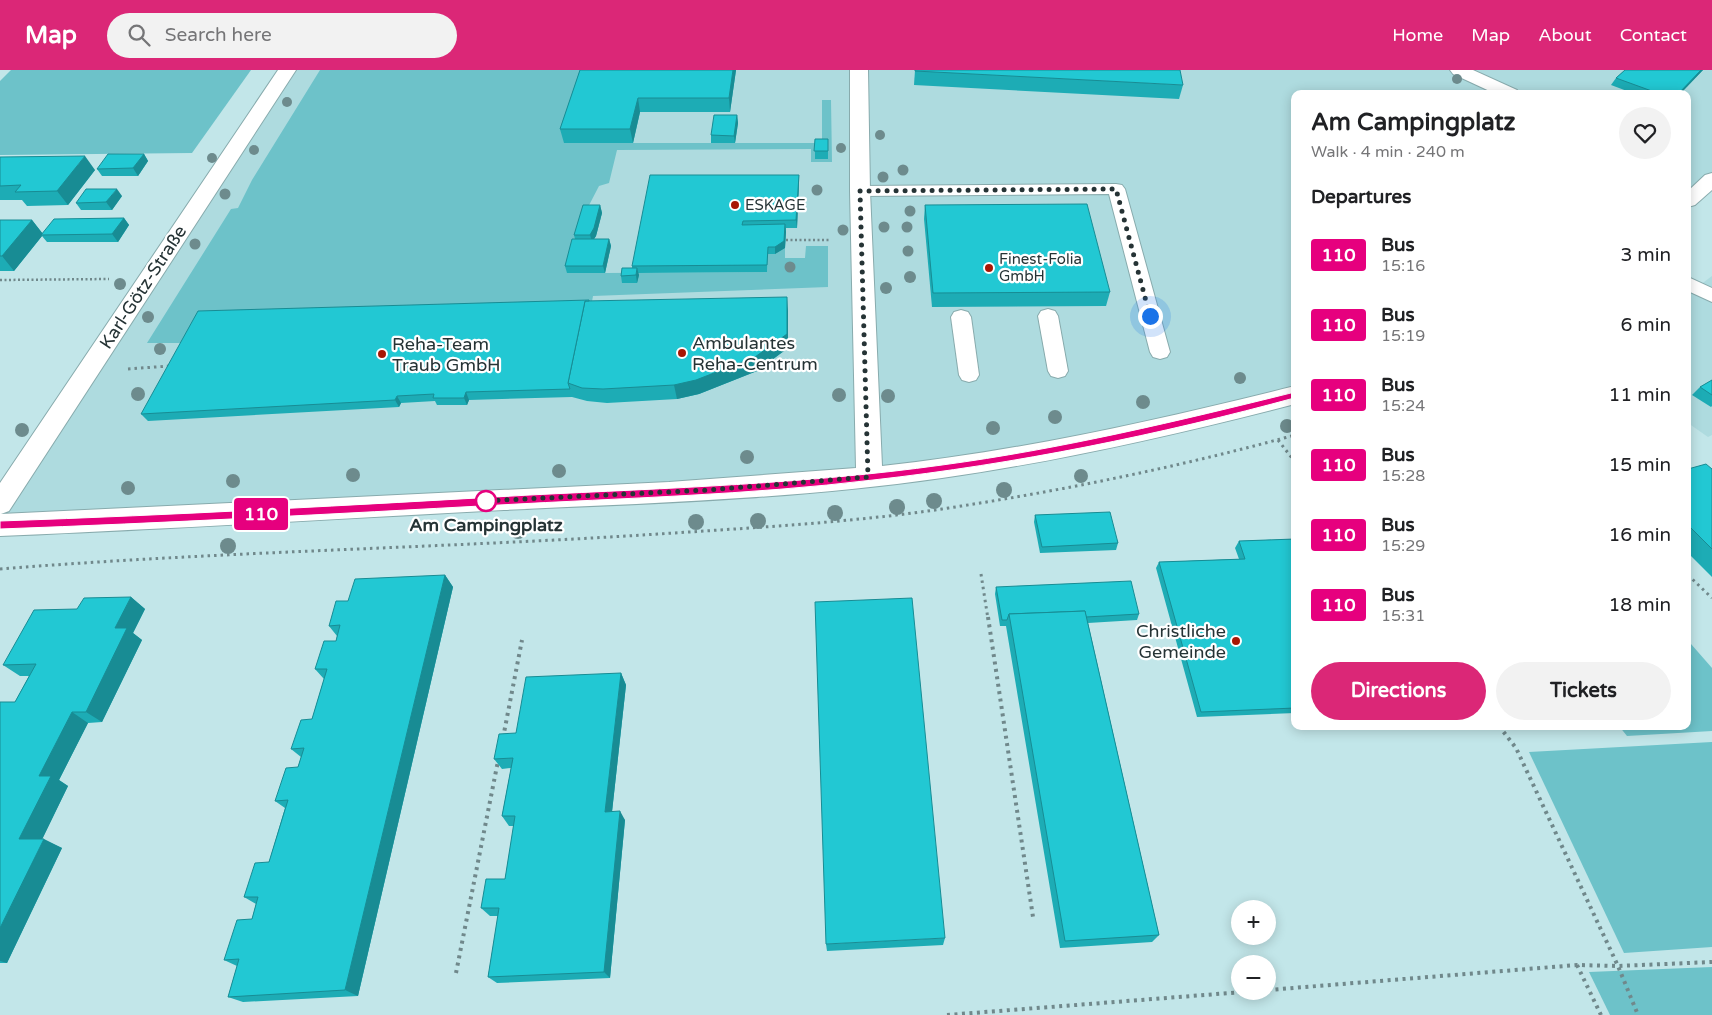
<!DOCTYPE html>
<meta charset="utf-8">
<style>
:root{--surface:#fff;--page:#f2f2f2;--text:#202124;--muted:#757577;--accent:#db2777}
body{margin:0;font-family:"Varela Round",sans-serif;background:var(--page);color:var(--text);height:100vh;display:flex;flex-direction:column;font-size:19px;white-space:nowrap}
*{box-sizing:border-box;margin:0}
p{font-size:16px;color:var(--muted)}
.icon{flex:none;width:28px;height:28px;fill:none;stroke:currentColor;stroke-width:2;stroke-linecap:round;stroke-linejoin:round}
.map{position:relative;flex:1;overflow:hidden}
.sheet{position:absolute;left:1291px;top:20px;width:400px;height:640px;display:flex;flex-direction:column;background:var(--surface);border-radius:10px;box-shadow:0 2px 12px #0003}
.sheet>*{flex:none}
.badge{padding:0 10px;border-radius:4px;font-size:18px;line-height:32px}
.tools{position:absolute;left:1231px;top:830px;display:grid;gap:10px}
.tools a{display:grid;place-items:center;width:45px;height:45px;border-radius:50%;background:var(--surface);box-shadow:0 2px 12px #0003;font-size:25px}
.you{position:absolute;width:25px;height:25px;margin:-12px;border:4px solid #fff;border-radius:50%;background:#1a73e8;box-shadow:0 0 0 8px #1a73e833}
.map>.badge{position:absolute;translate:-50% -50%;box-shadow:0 0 0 2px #fff}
h2{padding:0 20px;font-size:19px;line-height:45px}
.round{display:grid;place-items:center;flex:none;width:52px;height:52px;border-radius:26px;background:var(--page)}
.overview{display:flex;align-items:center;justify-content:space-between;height:85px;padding:0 20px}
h1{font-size:24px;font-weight:700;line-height:38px}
.primary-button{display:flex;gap:10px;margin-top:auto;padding:10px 20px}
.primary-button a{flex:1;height:58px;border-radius:30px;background:var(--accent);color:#fff;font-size:20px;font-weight:700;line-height:58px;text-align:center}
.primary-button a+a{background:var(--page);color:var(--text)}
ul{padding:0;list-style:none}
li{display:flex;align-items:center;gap:15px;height:70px;padding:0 20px}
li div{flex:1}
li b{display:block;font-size:19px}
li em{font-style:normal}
li .badge{min-width:55px;font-weight:700;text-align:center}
header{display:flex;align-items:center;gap:30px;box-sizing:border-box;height:70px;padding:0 25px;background:var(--accent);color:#fff}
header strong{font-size:24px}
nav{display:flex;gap:28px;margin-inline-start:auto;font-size:18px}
.search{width:350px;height:45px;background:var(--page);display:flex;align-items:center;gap:12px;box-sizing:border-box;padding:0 18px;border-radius:28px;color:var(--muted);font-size:19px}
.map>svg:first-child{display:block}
.built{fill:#aedbdf}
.green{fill:#6dc2c9}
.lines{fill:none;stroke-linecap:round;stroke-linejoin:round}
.lane-casing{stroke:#88abad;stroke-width:2}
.street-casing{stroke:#88abad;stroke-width:2}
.path-far2{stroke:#70888b;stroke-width:2.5;stroke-dasharray:2 2.5;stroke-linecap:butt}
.path-far1{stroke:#70888b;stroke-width:3;stroke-dasharray:2.5 4;stroke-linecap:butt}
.path{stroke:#70888b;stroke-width:4;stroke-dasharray:3 4.5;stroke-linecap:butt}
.lane{fill:#fff;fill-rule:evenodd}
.street{fill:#fff;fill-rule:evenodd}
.tree{fill:#6d8b8d}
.wall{fill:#1dacb5}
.shaded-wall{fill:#188c94}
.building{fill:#22c8d3;stroke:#188c94}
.line{fill:#e6007e;stroke:#fff}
.walk{stroke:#253335;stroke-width:5;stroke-dasharray:0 9}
.poi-dot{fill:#a81604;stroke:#fff;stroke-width:2}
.stop-dot{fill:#fff;stroke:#e6007e;stroke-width:2.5}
.labels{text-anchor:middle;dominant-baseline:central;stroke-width:4.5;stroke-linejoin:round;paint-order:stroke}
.far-poi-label{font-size:15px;fill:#253335;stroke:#fff;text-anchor:start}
.street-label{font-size:18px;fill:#253335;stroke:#fff}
.poi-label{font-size:18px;fill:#253335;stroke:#fff;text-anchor:start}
.stop-label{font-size:18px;font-weight:bold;fill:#253335;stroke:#fff}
</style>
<header>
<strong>Map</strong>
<div class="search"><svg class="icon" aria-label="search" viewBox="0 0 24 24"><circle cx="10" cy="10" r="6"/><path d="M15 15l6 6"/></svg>Search here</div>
<nav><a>Home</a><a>Map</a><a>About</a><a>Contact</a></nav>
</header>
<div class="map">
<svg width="1712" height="945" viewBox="0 0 1712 945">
<rect width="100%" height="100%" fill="#c2e6e9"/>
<g class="built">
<polygon points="288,0 1712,0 1712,108 1688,130 1688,24 1295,24 1295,323 943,396 0,454 0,436"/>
<polygon points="1712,206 1712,365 1708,367 1688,353 1688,224"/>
</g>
<g class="green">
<polygon points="11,0 251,0 192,83 0,85 0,11"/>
<polygon points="320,0 587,0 565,73 822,73 822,30 831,30 832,92 811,92 811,79 617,80 609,113 599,116 585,143 605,203 767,202 768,184 775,184 785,178 785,188 805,188 806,176 828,176 828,217 593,226 591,237 190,273 147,273 231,139 238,138 252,110"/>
<polygon points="1691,574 1712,598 1712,661 1627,666 1619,656 1688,656 1688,575"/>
<polygon points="1712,672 1712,877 1624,883 1529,682"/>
<polygon points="1712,897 1712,945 1610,945 1589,902"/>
</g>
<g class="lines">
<g class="lane-casing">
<g id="lane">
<polygon points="1116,114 1122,115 1125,119 1170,282 1167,287 1160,289 1153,287 1150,282 1109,124 860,126 854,125 851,121 854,117 860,116"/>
<polygon points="1688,207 1712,218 1712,232 1688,221"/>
<polygon points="1048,239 1055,241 1058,246 1068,301 1065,306 1058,308 1051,306 1048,301 1038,246 1041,241"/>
<polygon points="961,240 968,242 971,247 979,305 976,310 969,312 962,310 959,305 951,247 954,242"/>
</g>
</g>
<g class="street-casing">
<g id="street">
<path d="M 278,0 L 296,0 L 9,441 L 1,444 L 669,412 L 856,398 L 850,121 L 850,0 L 868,0 L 870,121 L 882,396 C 1021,381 1159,350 1295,316 L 1295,334 C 1179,364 1061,391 942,408 C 797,429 651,433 504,440 C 336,449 168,459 0,466 L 0,413 Z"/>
<polygon points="1450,0 1473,0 1517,20 1520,24 1496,24 1453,4"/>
<polygon points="1712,103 1712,120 1695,135 1688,137 1688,121 1705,105"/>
</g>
</g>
<g class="path-far2">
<polyline points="786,170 830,170"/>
<polyline points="0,210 109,209"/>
</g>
<g class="path-far1">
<polyline points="128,299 169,296"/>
<polyline points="1278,370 1295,392"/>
<path d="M 0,499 C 224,481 450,478 674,463 C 764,457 854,452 942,439 C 1061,421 1179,397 1295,365"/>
<polyline points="981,504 988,549"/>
<polyline points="1688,505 1712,528"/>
</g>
<g class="path">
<polyline points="988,547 1033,847"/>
<polyline points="1499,656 1516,678 1618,896 1638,945"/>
<polyline points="503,668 522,570"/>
<polyline points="1577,895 1601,945"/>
<polyline points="456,903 498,691"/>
<polyline points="1268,920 1577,895 1618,896 1712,892"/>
<polyline points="947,945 1256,921"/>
</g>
<use href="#lane" class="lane"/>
<use href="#street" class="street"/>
</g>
<g class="tree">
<circle cx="1457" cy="9" r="5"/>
<circle cx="287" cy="32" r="5"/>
<circle cx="880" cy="65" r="5"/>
<circle cx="841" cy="78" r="5"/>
<circle cx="254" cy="80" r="5"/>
<circle cx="212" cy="88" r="5"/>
<circle cx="903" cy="100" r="5.5"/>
<circle cx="883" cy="107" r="5.5"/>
<circle cx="817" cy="120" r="5.5"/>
<circle cx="225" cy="124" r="5.5"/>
<circle cx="910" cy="141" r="5.5"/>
<circle cx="884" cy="157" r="5.5"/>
<circle cx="907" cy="157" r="5.5"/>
<circle cx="843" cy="160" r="5.5"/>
<circle cx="195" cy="174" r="5.5"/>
<circle cx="908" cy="181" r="5.5"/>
<circle cx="790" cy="197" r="5.5"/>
<circle cx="910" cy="207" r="6"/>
<circle cx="120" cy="214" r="6"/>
<circle cx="886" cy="218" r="6"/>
<circle cx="148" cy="247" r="6"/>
<circle cx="160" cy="279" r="6"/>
<circle cx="1240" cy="308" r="6"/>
<circle cx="138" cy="324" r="7"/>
<circle cx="839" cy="325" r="7"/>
<circle cx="888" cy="326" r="7"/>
<circle cx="1143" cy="332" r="7"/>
<circle cx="1055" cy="347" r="7"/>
<circle cx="1287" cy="356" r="7"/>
<circle cx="993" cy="358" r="7"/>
<circle cx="22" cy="360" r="7"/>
<circle cx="747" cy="387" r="7"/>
<circle cx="559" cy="401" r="7"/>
<circle cx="353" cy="405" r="7"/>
<circle cx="1081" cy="406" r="7"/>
<circle cx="233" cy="411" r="7"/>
<circle cx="128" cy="418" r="7"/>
<circle cx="1004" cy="420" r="8"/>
<circle cx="934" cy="431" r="8"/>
<circle cx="897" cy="437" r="8"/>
<circle cx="835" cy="443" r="8"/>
<circle cx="758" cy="451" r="8"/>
<circle cx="696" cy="452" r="8"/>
<circle cx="518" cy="461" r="8"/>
<circle cx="228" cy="476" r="8"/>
</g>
<g class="wall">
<polygon points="580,0 736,0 730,42 640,42 633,73 564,73 560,59"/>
<polygon points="915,0 1183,15 1179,29 914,15"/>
<polygon points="1625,0 1703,0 1680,24 1635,24 1611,15 1616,8"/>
<polygon points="737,45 738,53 735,73 711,73 711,65"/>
<rect x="815" y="69" width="13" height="20"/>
<polygon points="144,84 148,91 138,106 102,106 97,99"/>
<polygon points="0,87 95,100 68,135 27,136 22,130 0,130"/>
<polygon points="799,105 799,112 797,158 786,158 785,178 775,184 768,184 767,202 638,203 639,205 637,213 622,213 621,206 632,198 632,196"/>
<polygon points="122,126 112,140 81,140 76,133"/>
<polygon points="600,135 602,143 596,166 594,169 609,169 611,176 605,203 567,203 565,196 575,169 574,165"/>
<polygon points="925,135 1110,222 1106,236 932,237 924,149"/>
<polygon points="124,148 129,155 118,172 47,172 42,166 14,201 0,201 0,150 32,150 42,163"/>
<polygon points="589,231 788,241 788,278 757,301 699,324 677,329 607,333 587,331 572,327 469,330 467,335 437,335 435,331 401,333 399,337 148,351 141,344"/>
<polygon points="1712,310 1712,336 1711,337 1692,325 1700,317"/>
<polygon points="1688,399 1712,399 1712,507 1688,483"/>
<polygon points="1035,445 1118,473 1116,480 1040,483 1034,452"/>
<polygon points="1295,469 1295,643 1197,647 1156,498 1159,492 1239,489 1235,478 1239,471"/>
<polygon points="445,505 453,517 358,926 243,932 228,927 237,896 224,890 252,849 256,834 244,827 269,792 285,738 275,731 298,697 301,687 291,679 312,649 324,609 315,599 336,571 337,566 329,556 348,531"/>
<polygon points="996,517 1139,544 1137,550 1088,553 1159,865 1152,872 1060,878 1006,556 1000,556 995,524"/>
<polygon points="131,527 145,539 133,563 142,570 102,652 88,653 59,710 68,716 42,769 62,778 7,893 0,893 0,632 15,632 29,606 20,606 3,595 77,539"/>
<polygon points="621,603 626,615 612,742 625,750 610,908 497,913 488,907 498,846 490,846 481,838 505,809 514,756 509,756 502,746 511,698 502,699 494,689 516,663"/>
<polygon points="945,868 943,875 827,881 826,874"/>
</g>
<g class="shaded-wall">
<polygon points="733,0 736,0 730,42 729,28"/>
<polygon points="1701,0 1703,0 1680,24 1678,24"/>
<polygon points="638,28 640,42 633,73 630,59"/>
<polygon points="737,45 738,53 735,73 734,66"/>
<polygon points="144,84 148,91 138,106 133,98"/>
<polygon points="85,86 95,100 68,135 57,121"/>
<polygon points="799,105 799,112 797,158 796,150"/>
<polygon points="117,119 122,126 112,140 106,132"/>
<polygon points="600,135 602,143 596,166 592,172 590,165"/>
<polygon points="124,148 129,155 118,172 112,164"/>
<polygon points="32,150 43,164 41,165 42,166 14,201 2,186"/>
<polygon points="785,154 786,162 785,178 775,184 775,177"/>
<polygon points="609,169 611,176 605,203 603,196"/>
<polygon points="637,198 639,205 637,213 636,205"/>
<polygon points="787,227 788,241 788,278 757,301 699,324 677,329 674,315"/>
<polygon points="466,322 469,330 467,335 464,328"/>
<polygon points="397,326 401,333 399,337 395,330"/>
<polygon points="445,505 453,517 358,926 345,920"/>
<polygon points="131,527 145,539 133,563 142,570 102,652 86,642 115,558"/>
<polygon points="621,603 626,615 611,751 605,742"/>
<polygon points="72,642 88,653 59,710 68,716 38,778 19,769 39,706"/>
<polygon points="620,741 625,750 610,908 604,902"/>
<polygon points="44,769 62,778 7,893 0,891 0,858"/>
</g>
<g class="building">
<polygon points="580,0 733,0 729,28 638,28 630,59 560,59"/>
<polygon points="915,0 1180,0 1183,15 915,1"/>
<polygon points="1625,0 1701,0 1678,24 1660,24 1616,8"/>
<polygon points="714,45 737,45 734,66 711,65"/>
<polygon points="815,69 828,69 828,81 814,81"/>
<polygon points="108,84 144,84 133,98 97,99"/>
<polygon points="85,86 57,121 15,122 21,115 0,116 0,87"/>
<polygon points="650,105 799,105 796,150 743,151 742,155 785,154 784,171 775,177 768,177 767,195 632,196"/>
<polygon points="86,119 117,119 106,132 76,133"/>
<polygon points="1087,134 1110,222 933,223 925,135"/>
<polygon points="583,135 600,135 594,158 590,165 574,165"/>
<polygon points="124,148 112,164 41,165 54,149"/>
<polygon points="0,150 32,150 2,186 0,186"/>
<polygon points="572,169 609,169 603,196 565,196"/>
<polygon points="622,198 637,198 636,205 621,206"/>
<polygon points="787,227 787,264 755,287 696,310 674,315 603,319 582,318 568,313 585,231"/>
<polygon points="589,230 589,231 585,231 568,313 570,319 466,322 464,328 433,328 434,324 397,326 395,330 141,344 198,241"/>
<polygon points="1712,310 1712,325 1700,317"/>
<polygon points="1706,394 1712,399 1712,479 1688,455 1688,399"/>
<polygon points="1110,442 1118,473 1042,477 1035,445"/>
<polygon points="1295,469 1295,638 1201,642 1159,492 1245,489 1239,471"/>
<polygon points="445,505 345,920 228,927 239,889 224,890 237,850 252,849 258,827 244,827 255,793 269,792 288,730 275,731 286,698 298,697 304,678 291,679 301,650 312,649 327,599 315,599 324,571 336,571 340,555 329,556 336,531 348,531 355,509"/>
<polygon points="1131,511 1139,544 1086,547 1085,541 1009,544 1007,550 1002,550 996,517"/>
<polygon points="131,527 115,558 127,558 86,642 72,642 39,706 51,706 19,769 44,769 0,858 0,632 15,632 36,594 3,595 34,540 77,539 84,528"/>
<polygon points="912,528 945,868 826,874 815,532"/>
<polygon points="1085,541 1159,865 1065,871 1009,544"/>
<polygon points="621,603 605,742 620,741 604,902 488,907 499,838 481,838 486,809 505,809 515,746 502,746 513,688 494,689 499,664 516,663 526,607"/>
</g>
<path class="line" d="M 1295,322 L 1298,322 L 1298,327 C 1159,365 1016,394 873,410 C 749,425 623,428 499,435 C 333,444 166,453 0,459 L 0,451 C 177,445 354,435 530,425 C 668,418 806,414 942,395 C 1061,379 1178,351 1295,322 Z"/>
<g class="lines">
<polyline class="walk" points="486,431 483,431 708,420 868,407 860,121 1116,119 1150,246"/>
</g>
<g class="poi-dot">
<circle cx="735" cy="135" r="5"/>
<circle cx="989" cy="198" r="5"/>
<circle cx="682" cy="283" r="5"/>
<circle cx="382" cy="284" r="5"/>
<circle cx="1236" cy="571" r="5"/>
</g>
<circle class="stop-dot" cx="486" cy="431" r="10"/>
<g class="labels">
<g class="far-poi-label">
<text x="745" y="135">ESKAGE</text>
<text x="999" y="189">Finest-Folia<tspan x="999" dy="17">GmbH</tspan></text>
</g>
<g class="street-label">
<text transform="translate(143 217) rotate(-57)">Karl-Götz-Straße</text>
</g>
<g class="poi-label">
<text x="692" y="273">Ambulantes<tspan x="692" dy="21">Reha-Centrum</tspan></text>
<text x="392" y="274">Reha-Team<tspan x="392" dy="21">Traub GmbH</tspan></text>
<text x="1226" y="561" text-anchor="end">Christliche<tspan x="1226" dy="21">Gemeinde</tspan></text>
</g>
<g class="stop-label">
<text x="486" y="455">Am Campingplatz</text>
</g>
</g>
</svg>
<div class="tools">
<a>+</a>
<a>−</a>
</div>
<div class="you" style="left:1150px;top:246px"></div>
<b class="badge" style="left:261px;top:444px;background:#e6007e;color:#fff">110</b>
<section class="sheet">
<div class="overview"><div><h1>Am Campingplatz</h1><p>Walk · 4 min · 240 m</p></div><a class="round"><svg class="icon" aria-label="heart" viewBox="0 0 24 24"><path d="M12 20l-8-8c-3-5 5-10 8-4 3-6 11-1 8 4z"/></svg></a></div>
<h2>Departures</h2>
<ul>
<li><span class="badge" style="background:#e6007e;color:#fff">110</span><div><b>Bus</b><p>15:16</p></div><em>3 min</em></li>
<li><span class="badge" style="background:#e6007e;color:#fff">110</span><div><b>Bus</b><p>15:19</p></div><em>6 min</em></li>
<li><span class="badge" style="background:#e6007e;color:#fff">110</span><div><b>Bus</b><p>15:24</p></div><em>11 min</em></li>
<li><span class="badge" style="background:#e6007e;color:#fff">110</span><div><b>Bus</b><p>15:28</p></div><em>15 min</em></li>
<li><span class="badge" style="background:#e6007e;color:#fff">110</span><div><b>Bus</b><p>15:29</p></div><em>16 min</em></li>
<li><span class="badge" style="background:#e6007e;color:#fff">110</span><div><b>Bus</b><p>15:31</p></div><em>18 min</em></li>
</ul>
<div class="primary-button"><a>Directions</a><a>Tickets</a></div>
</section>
</div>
